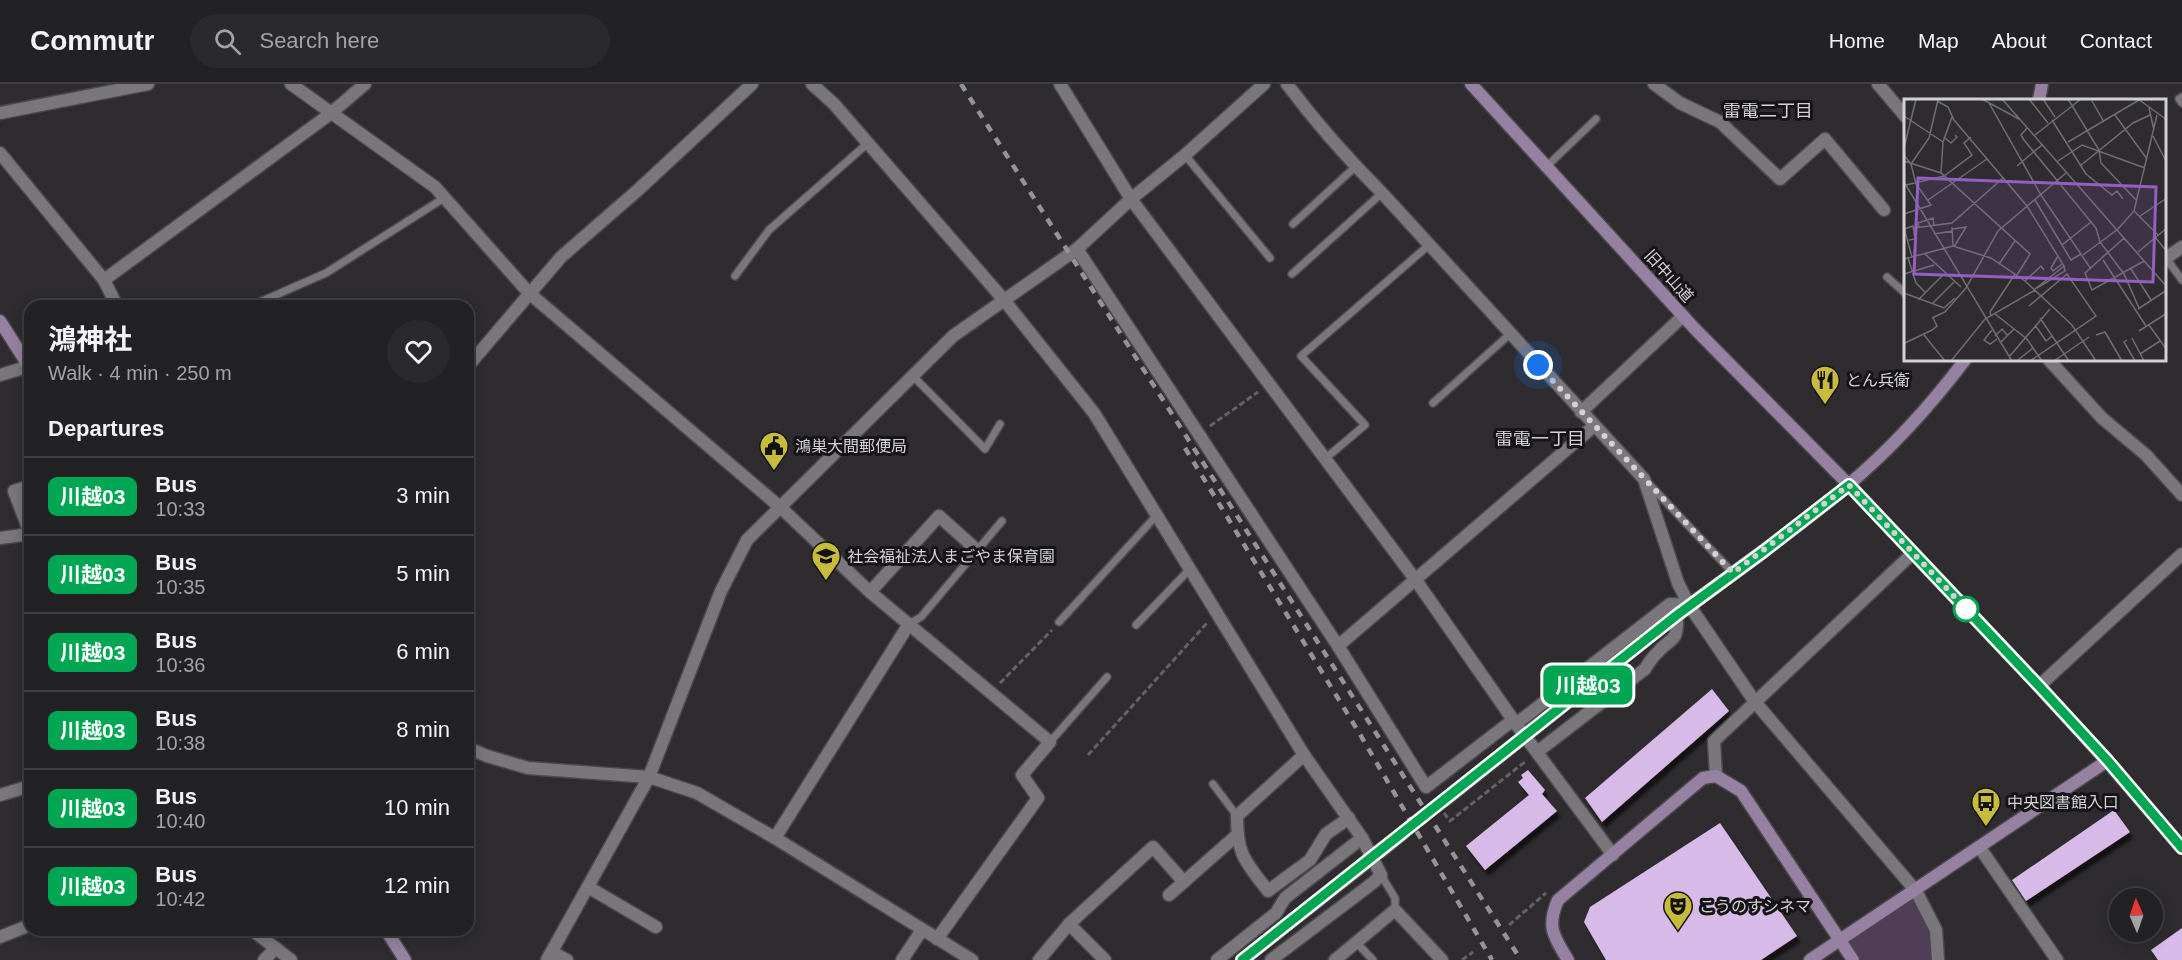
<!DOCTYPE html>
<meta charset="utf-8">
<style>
:root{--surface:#222123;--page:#2a292b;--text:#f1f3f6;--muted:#a2a3a6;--line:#3f3e41}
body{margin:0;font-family:Helvetica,"Noto Sans JP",sans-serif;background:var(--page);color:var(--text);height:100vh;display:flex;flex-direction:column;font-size:22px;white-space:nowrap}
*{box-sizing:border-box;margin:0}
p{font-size:20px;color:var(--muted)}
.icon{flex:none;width:33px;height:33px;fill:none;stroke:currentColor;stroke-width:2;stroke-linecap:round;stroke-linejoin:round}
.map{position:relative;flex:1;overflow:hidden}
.side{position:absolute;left:24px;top:216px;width:450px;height:636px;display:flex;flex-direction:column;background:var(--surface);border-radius:18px;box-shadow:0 3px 15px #0003,0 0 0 2px var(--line)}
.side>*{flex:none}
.badge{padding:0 12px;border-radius:9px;font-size:21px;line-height:39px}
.needle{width:39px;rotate:358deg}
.controls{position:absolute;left:2109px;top:804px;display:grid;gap:12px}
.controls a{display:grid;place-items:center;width:54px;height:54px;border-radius:50%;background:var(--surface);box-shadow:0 3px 15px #0003,0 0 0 2px var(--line);font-size:30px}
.you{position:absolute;width:30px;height:30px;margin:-15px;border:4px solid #fff;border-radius:50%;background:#1a73e8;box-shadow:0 0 0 9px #1a73e833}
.map>.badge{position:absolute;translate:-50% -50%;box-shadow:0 0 0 3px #fff}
h2{padding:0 24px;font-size:22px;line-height:54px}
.round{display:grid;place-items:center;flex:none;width:63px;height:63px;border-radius:32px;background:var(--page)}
.overview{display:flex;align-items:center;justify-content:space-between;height:102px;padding:0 24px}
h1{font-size:28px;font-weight:700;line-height:45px}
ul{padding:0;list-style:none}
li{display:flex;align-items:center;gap:18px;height:78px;padding:0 24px;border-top:2px solid var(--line)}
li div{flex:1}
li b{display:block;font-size:22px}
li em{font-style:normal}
li .badge{min-width:66px;font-weight:700;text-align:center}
header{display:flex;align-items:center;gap:36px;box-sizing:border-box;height:84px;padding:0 30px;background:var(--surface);border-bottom:2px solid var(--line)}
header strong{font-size:28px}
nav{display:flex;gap:33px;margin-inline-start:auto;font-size:21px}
.search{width:420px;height:54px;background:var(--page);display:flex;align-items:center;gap:15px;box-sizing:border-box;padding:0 21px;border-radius:33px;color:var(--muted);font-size:22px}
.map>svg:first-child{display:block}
.green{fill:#503e59}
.building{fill:#d7bae8;filter:url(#shadow)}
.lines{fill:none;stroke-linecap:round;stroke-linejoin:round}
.secondary-tunnel{stroke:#474548;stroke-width:12;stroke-dasharray:12 6;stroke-linecap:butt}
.lane-casing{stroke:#4b494c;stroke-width:10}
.street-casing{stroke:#4b494c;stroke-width:15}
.secondary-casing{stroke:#4b494c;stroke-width:15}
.path{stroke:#646265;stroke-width:3;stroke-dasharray:6 3;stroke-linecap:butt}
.lane{stroke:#7a777c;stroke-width:7}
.street{stroke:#7a777c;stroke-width:12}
.secondary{stroke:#9781a3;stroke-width:12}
.rail{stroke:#959396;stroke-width:4.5;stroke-dasharray:8 8;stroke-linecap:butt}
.line-casing{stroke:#fff;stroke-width:14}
.line{stroke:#00a651;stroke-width:9}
.walk{stroke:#d2d1d3;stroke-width:6;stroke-dasharray:0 10.8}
.stop-dot{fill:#fff;stroke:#00a651;stroke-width:3}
.labels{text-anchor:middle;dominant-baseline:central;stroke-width:6;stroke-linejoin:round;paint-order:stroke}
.street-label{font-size:16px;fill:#d2d1d3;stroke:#161416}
.poi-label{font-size:16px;fill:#d2d1d3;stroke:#161416;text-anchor:start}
.neighbourhood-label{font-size:18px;fill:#d2d1d3;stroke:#161416}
.inset-road{fill:none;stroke:#706e71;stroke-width:1.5}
.view{fill:#955ec5;fill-opacity:0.15;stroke:#955ec5;stroke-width:3}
.inset-edge{fill:none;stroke:#d2d1d3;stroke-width:3}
</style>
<header>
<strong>Commutr</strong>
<div class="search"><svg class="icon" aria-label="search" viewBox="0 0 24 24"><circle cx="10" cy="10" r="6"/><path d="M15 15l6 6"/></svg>Search here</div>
<nav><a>Home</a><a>Map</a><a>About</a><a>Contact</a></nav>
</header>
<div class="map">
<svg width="2182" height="876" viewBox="0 0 2182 876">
<defs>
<filter id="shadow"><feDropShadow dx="3.5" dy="6" stdDeviation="1.5" flood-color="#0009"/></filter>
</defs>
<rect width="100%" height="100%" fill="#2e2c2f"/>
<polygon class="green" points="1916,807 1936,846 1938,876 1853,876 1839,856"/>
<g class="building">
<polygon points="1712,605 1729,627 1602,738 1585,714"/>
<polygon points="1528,686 1545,706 1542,710 1557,727 1485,786 1466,762 1529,711 1518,698 1523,694 1521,691"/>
<polygon points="2114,726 2130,748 2026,817 2012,796"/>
<polygon points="1720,739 1797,852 1761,876 1606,876 1584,838 1590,823"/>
<polygon points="2182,844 2182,876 2158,876 2151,866"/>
</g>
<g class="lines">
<polyline class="secondary-tunnel" points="1402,750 1445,716"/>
<g class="lane-casing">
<g id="lane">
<polyline points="2182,13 2179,15 2182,19"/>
<polyline points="1185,71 1270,174"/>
<polyline points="1546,83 1596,35"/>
<polyline points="1293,140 1355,83"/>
<polyline points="2166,174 2182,196"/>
<polyline points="1292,190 1382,109"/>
<polyline points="735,192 769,146 868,59"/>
<polyline points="1887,193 1906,210"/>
<polyline points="251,222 326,189 444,114"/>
<polyline points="912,291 985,365 1000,340"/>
<polyline points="1433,319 1510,250"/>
<polyline points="1326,374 1365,341 1301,272 1429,161"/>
<polyline points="1648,399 1733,489"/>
<polyline points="1059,538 1157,431"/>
<polyline points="909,540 921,533 1002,437"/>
<polyline points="1136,541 1190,485"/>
<polyline points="1050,658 1107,593"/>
<polyline points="1213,700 1237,732"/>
<polyline points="1381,791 1395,814 1395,826"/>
<polyline points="1356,858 1373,876"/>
</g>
</g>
<g class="street-casing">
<g id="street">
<polyline points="291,0 435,103 529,209 780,423 870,508 1050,658 1022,691 1038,714 937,855"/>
<polyline points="812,0 834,20 1004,216 1094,329 1304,671 1362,754 1381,791 1374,798 1271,876"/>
<polyline points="1060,0 1131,115 1415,495 1516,640 1613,771"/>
<path d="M 1287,0 C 1316,39 1348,75 1382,109 L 1644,395 L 1678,499 L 1689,521 L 1755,618 L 1916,807 L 1936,846 L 1938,876"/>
<polyline points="1654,0 1680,19 1720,38 1780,95 1825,55 1884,126"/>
<polyline points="1878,0 1906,33"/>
<polyline points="0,29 148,0"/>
<polyline points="0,69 104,196 117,222"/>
<polyline points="1077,165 1338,562"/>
<polyline points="2166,174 2182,163"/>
<polyline points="104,196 330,30 365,0"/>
<polyline points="2049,276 2102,334 2146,371 2182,411"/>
<polyline points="468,282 561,173 638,106 752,0"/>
<polyline points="0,291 30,282"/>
<polyline points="1581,328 1683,232"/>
<polyline points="30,402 14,407 30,449"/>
<polyline points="0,454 30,450"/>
<polyline points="870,508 939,432 978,467"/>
<polyline points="2039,602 2182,470"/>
<polyline points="1513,636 1426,703 1338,562 1594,342"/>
<polyline points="1516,640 1670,520 1689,521"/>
<polyline points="468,664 487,672 528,684 649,693 697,709 775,754 972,876"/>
<path d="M 1537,668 L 1645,585 C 1648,580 1652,574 1656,570 C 1672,551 1678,561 1677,531"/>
<path d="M 1304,671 L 1237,732 C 1237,771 1245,777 1268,807 L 1310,776 L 1326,750 L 1349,734"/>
<polyline points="1716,692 1714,657 1913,469"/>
<polyline points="0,711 30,702"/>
<polyline points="775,754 909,540"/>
<polyline points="1980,764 2057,876"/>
<polyline points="588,803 656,843"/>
<polyline points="1169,811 1237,751"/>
<polyline points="1069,840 1105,876"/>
<polyline points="252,846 291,876"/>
<polyline points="0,853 30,841"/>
<polyline points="552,868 567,876"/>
<polyline points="264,876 276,864"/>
<polyline points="547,876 649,693 721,507 747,456 953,252 1077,165 1131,115 1185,71 1264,0"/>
<polyline points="902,876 922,846"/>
<polyline points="1039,876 1069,840 1153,763 1184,798"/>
<polyline points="1217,876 1276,829 1285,814 1362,754"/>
<polyline points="1335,876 1395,826 1442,876"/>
</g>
</g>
<g class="secondary-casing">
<g id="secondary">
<polyline points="1471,0 1695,245 1849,401 2039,602 2107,677 2182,764"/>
<polyline points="2039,16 2042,0"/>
<polyline points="0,237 30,284"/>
<path d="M 1531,647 C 1584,605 1637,560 1691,520 C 1744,481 1797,444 1847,402 C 1891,365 1931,321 1965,276"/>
<polyline points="1445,716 1520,656"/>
<polyline points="1380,768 1402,750"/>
<polyline points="386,846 405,876"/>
<polyline points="1242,876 1367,778"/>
<path d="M 1568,876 C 1554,853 1546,843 1558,816 L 1703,694 L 1716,692 L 1741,707 L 1853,876"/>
<polyline points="1810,876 2107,677"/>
</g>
</g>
<g class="path">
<polyline points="1210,342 1258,308"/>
<polyline points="1000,599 1052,546"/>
<polyline points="1088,671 1207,539"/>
<polyline points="1444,729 1450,737 1526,677"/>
<polyline points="1509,841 1546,809"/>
<polyline points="1462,876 1473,868"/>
</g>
<use href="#lane" class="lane"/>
<use href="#street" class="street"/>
<use href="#secondary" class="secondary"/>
<g class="rail">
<polyline points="961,0 1521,876"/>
<polyline points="1185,364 1358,647 1492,876"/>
</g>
</g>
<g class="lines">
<g class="line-casing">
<polyline id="line" points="1242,876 1677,531 1764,467 1849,401 2039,602 2108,677 2182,764"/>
</g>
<use href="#line" class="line"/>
<polyline class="walk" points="1538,281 1733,489 1849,401 1966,525"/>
</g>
<defs>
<g id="restaurant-pin" transform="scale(1.5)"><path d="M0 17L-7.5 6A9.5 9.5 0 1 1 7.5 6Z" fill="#c8bb3b" stroke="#161416"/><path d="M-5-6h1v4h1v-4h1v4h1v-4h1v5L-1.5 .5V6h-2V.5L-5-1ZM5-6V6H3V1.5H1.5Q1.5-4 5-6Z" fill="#111"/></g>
<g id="civic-pin" transform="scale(1.5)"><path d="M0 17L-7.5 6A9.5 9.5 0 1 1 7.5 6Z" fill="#c8bb3b" stroke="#161416"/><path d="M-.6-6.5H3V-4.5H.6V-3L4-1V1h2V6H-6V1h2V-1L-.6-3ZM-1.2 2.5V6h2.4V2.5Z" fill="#111"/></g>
<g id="school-pin" transform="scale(1.5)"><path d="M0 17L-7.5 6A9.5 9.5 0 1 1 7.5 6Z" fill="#c8bb3b" stroke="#161416"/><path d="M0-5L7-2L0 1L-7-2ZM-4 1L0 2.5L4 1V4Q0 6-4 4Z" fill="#111"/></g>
<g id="bus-pin" transform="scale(1.5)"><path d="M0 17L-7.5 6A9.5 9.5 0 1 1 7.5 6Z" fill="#c8bb3b" stroke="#161416"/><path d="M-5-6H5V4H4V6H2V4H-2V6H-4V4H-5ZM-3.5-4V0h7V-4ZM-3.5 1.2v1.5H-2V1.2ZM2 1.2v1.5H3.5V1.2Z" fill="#111"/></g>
<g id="theatre-pin" transform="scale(1.5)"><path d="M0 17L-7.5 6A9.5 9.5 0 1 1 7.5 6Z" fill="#c8bb3b" stroke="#161416"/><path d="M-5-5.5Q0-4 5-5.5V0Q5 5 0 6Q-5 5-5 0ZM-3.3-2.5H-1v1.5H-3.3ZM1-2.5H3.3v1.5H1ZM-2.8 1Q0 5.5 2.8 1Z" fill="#111"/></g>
</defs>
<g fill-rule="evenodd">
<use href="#restaurant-pin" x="1825" y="296"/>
<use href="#civic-pin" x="774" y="362"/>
<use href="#school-pin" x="826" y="472"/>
<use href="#bus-pin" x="1986" y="718"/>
<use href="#theatre-pin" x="1678" y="822"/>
</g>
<circle class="stop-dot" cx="1966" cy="525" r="12"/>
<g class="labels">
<g class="street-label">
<text transform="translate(1669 192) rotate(48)">旧中山道</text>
</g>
<g class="poi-label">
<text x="1846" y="296">とん兵衛</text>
<text x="795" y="362">鴻巣大間郵便局</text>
<text x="847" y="472">社会福祉法人まごやま保育園</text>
<text x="2007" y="718">中央図書館入口</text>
<text x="1699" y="822">こうのすシネマ</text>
</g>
<g class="neighbourhood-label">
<text x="1768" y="27">雷電二丁目</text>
<text x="1540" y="355">雷電一丁目</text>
</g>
</g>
<g transform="translate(1904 15)">
<rect width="262" height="262" fill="#2e2c2f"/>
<path class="inset-road" d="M 78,0 L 115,20M 98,0 L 263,188M 125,0 L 144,24M 139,0 L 151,18M 164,0 L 195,51 L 197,64 L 233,102M 234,0 L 263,21M 33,2 L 44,8 L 50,21 L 123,107 L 160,167 L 161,172 L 133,189M 188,2 L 200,23M 85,4 L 137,96 L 187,170M 245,9 L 250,31M 211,16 L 243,60M 0,17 L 39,43M 148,21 L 182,75 L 208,96 L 213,92 L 219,100M 123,29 L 117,36 L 120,41 L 192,129 L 196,143 L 220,175 L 235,209M 131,36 L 177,0M 249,37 L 263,64M 40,38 L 47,44 L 53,38 L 51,36M 164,43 L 235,1M 0,49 L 12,0M 0,56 L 7,65 L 12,85 L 27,106 L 0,115M 0,62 L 37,74 L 126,155 L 113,176M 154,62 L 178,46 L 241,69M 7,65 L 25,39 L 34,1M 113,67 L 139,45M 176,67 L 229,24 L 246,16M 37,74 L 39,43 L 48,18M 0,83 L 108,262M 2,86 L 40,77 L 68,56 L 60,44 L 67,38M 24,101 L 83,60M 131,101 L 158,146M 230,112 L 254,136M 236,117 L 263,99M 48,128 L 49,147M 0,129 L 8,158M 10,129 L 48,124 L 99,79M 15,129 L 14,124 L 29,119 L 30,127M 0,130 L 9,127 L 11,140 L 5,141M 49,130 L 62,128 L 50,148M 30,135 L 49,132M 251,138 L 263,153M 220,139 L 181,174 L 188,191 L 240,162M 234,153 L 263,129M 20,154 L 57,188M 177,155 L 167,161 L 158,146 L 187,123M 179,156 L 214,130 L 230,112 L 253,16M 154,157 L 147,169 L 149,172 L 158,165M 4,159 L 12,184 L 22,194M 0,160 L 49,147 L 87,159 L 121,182 L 168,226 L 192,262M 199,161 L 242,227M 95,165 L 111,142M 227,170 L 247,201M 0,175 L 30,166M 121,182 L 137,167 L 140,171M 131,190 L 160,167M 0,194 L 40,209 L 51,199M 14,201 L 40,175M 29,204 L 50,183M 125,207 L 163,175 L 192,217 L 126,262M 234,210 L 263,191M 91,215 L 123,240 L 138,262M 87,217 L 86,213 L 111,175M 28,219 L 41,213 L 62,189 L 94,132 L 162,74M 136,219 L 165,262M 131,226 L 142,242 L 148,237M 245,226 L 263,251M 88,231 L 80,241 L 86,245 L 93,240M 235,232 L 263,214M 20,236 L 41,262M 192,236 L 201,233 L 218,262M 91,237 L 98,230 L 104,237M 228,239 L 240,262M 223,241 L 220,243 L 231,262M 1,244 L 28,231 L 33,227 L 29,219M 96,244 L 110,230M 236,255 L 256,242M 105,258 L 146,210M 114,261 L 129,249M 47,262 L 81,220 L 131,191M 150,262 L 185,238"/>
<path class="view" d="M 14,79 L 252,88 L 249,183 L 10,175 Z"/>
<rect width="262" height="262" class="inset-edge"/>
</g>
</svg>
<div class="controls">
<a><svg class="needle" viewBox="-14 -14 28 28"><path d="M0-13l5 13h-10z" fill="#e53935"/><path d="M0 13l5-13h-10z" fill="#a2a3a6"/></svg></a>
</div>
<div class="you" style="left:1538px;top:281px"></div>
<b class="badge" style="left:1588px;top:601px;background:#00a651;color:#fff">川越03</b>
<section class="side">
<div class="overview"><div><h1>鴻神社</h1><p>Walk · 4 min · 250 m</p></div><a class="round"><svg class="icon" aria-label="heart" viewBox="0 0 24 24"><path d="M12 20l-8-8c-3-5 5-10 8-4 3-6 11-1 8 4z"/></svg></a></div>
<h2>Departures</h2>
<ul>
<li><span class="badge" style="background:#00a651;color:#fff">川越03</span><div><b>Bus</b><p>10:33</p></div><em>3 min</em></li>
<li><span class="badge" style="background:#00a651;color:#fff">川越03</span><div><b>Bus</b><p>10:35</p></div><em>5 min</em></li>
<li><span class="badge" style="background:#00a651;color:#fff">川越03</span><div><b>Bus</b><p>10:36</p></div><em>6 min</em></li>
<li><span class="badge" style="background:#00a651;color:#fff">川越03</span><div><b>Bus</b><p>10:38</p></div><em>8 min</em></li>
<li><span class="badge" style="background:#00a651;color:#fff">川越03</span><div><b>Bus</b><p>10:40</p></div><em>10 min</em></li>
<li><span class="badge" style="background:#00a651;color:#fff">川越03</span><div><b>Bus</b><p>10:42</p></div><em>12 min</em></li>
</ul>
</section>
</div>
